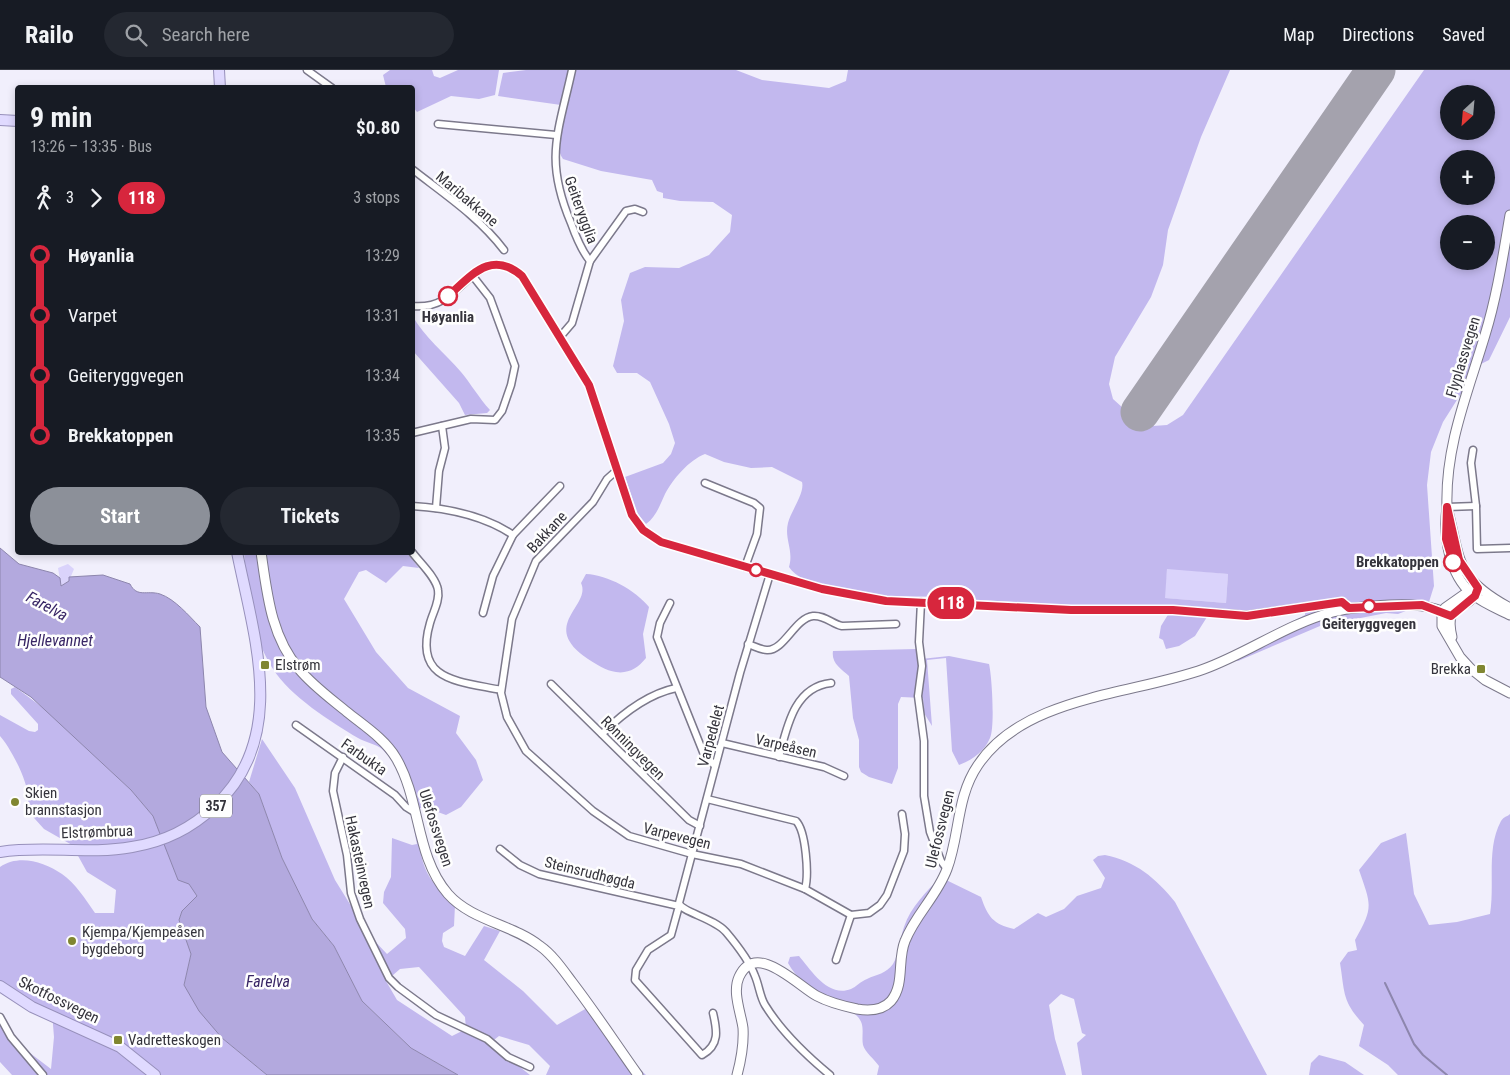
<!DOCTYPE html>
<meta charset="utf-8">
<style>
:root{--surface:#171b24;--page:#242831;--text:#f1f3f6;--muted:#9ea1a6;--line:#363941;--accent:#8c9099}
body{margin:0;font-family:"Roboto Condensed",sans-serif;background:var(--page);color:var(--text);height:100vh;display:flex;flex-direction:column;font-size:19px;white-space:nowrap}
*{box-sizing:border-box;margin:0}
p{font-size:16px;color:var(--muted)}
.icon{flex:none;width:28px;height:28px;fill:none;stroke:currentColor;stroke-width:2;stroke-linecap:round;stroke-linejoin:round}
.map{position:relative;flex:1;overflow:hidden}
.panel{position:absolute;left:15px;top:15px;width:400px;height:470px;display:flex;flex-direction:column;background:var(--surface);border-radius:5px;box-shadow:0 2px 8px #0003}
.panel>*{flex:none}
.badge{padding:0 10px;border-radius:16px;font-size:18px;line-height:32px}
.needle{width:32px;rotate:206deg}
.fabs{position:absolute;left:1440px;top:15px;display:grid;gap:10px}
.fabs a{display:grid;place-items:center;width:55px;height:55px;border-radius:50%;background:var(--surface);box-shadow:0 2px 8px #0003;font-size:25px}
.map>.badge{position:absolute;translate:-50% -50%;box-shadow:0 0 0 2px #fff}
.legs{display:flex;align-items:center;gap:8px;height:55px;padding:0 15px;font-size:16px}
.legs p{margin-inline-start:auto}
.head{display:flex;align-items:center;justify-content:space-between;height:85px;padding:0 15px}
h1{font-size:28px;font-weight:700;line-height:38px}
.cta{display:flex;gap:10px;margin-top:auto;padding:10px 15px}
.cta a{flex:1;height:58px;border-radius:30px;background:var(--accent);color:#fff;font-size:20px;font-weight:700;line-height:58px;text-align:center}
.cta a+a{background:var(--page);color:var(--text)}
ul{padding:0 15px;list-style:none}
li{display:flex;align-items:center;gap:18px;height:60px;font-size:19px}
li i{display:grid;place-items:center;width:8px;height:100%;margin:0 6px;background:currentColor}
li i::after{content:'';width:12px;height:12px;margin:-6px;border:4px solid;border-radius:50%;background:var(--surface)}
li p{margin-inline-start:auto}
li:first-child i{background:linear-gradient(#0000 50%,currentColor 0)}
li:last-child i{background:linear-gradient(currentColor 50%,#0000 0)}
header{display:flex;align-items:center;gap:30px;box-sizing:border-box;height:70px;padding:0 25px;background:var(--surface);border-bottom:1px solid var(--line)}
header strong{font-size:24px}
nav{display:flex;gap:28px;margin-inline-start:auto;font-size:18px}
.search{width:350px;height:45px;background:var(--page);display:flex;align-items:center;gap:12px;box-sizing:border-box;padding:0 18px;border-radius:28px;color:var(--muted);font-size:19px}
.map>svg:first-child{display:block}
.green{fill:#dad3fb}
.forest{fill:#c2b8ee;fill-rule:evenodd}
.water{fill:#b3a9de;stroke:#8d86ad}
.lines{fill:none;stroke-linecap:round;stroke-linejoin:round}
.stream{stroke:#8d86ad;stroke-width:2}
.taxiway{stroke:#a4a2ad;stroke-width:16}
.runway{stroke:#a4a2ad;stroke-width:39}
.street-casing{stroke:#7c798b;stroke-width:9}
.secondary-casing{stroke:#7c798b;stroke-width:11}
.primary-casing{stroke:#9790bb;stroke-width:12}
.street{stroke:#fff;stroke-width:6}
.secondary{stroke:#fff;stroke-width:9}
.primary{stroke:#e0daff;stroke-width:10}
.line-1-casing{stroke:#fff;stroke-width:11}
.line-1{stroke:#d7263d;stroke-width:8}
.stop-1-dot{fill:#fff;stroke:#d7263d;stroke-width:2.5}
.poi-dot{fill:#808631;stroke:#fefefe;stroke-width:2}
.labels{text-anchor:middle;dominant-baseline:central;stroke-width:5;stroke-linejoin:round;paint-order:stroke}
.shield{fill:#fefefe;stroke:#717176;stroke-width:1}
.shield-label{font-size:14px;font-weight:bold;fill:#35343c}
.street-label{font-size:15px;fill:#35343c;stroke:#fefefe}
.stop-label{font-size:15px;font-weight:bold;fill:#35343c;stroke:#fefefe}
.poi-label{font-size:15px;fill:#35343c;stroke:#fefefe;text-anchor:start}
.water-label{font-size:16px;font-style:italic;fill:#382665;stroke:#fefefe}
</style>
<header>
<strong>Railo</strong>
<div class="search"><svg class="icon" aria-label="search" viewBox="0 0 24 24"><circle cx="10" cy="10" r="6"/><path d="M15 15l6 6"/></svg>Search here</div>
<nav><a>Map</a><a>Directions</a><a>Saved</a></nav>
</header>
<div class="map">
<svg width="1510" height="1005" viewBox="0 0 1510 1005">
<rect width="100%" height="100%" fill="#f1effc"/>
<g class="green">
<polygon points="68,494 74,499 69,511 61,516 58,498"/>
<polygon points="1167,498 1228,504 1226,533 1164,528"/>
</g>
<g class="forest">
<polygon points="390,0 432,0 434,6 440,8 458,0 499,0 495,25 479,29 451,26 417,42 413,37 412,18 386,17 383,5"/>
<path d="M 526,0 L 736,0 L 762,10 L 829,18 L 846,11 L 848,0 L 1230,0 L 1201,67 L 1168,160 L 1163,195 L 1151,227 L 1115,287 L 1109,314 L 1113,329 L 1134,348 L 1153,356 L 1167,355 L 1183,345 L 1424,0 L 1510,0 L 1510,247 L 1489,290 L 1479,295 L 1443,352 L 1431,382 L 1427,415 L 1434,516 L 1429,532 L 1398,544 L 1386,543 L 1320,556 L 1238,591 L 1224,586 L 1305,545 L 1306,535 L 1252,542 L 1213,542 L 1207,547 L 1195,566 L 1179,576 L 1166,579 L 1163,570 L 1159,568 L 1161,556 L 1169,543 L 1168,538 L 1165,536 C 1090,537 1016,533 942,527 C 915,526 888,528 862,523 C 841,520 802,516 789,497 C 794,480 784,469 788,453 C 791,441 805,423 802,412 L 772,397 L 751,398 L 724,392 L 705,384 C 689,390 673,409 665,424 C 660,435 656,447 646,454 L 638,444 L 625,407 L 663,393 L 671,384 L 675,373 L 669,354 L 650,312 L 637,303 L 617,303 L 613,296 L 624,251 L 621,230 L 630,203 L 645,197 L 679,198 L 709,185 L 730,162 L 732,145 L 713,132 L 680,131 L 663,128 L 663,123 L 657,121 L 652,110 L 601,101 L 563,89 C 554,78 563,57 566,44 L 561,35 L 498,26 L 503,3 ZM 1449,24 L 1486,24 L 1486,61 L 1449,61 ZM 1449,89 L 1486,89 L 1486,126 L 1449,126 ZM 1449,154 L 1486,154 L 1486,191 L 1449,191 ZM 1167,499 L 1228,504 L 1226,533 L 1165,528 Z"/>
<path d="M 412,245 C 424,267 445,283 461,302 C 471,314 479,328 490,340 L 487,343 L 465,345 L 459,333 L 413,281 Z"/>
<path d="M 244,483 L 407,483 L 419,498 L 403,496 L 386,513 L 366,500 L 359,502 L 344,529 L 376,582 L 408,618 L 460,646 L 456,663 L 476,690 L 483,710 L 461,737 L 446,745 L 424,737 L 418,739 C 420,784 417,803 455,835 L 454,856 L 443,863 L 442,871 L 444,877 L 465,886 L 484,856 L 500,861 L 484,890 L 523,921 L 557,955 L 587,938 L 604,965 L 646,1005 L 546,1005 L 550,996 L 529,975 L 499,966 L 490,973 L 530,1005 L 458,1005 L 411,978 L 362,931 L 334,876 L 312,849 L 282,788 L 259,724 L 249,712 L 262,669 L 295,718 L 335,810 L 369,865 L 387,884 L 406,868 L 405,859 L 383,833 L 384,822 L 391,807 L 392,768 L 412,775 L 417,774 C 411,744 406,702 382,679 C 376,674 365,672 358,668 C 331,652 290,626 273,599 C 251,566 248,521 244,483 ZM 419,897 L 465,947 L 466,959 L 452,966 L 397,930 L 386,911 L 400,899 Z"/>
<path d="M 586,504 C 608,505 635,520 649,537 L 643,564 L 646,588 C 638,598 628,604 616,602 C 606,601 596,594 588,589 C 538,555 592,536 581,513 Z"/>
<path d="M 916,579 L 921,589 L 949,586 L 989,594 C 992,606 995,658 990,668 C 984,682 972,690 959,695 L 952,681 L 946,588 L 927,590 L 932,656 L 924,643 L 923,628 L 901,627 L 898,634 L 898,698 L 892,714 L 869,707 L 861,702 L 859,697 L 859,670 L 853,648 L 849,606 C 841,599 831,593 833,581 Z"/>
<path d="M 15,617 L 46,640 L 131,720 L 153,746 L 166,777 L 197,826 L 182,841 L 179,850 L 191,884 L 184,915 L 222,968 L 267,1005 L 12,1005 L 0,992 L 0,952 L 26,980 L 51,999 L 54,967 L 52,942 L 24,928 L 0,911 L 0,797 C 19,784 44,792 62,804 C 75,813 86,830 95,843 L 114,843 L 116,820 L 87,802 L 72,775 L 44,759 L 26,739 C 36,724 11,678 0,666 L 0,645 L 29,661 L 35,662 L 38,660 L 38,654 L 11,624 L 11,619 Z"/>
<path d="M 1510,744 L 1510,1005 L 1398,1005 L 1388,995 L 1359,976 L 1364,955 C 1342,931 1345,924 1340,893 L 1348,882 L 1357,880 L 1355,870 C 1374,837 1371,835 1359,800 L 1381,773 L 1406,763 L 1414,824 L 1429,855 L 1457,852 L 1490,844 C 1495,813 1486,779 1501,751 C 1504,746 1507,747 1510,744 Z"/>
<path d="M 1105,785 C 1135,791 1156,808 1175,832 L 1267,1005 L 1082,1005 L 1077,973 L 1086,965 L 1082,963 L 1074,929 L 1061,924 L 1049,935 L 1055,969 L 1066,1005 L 877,1005 L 879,996 C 875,990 865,982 863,975 C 861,964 866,955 857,946 C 836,924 804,923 788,893 L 790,887 L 799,886 C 811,900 828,928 851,919 C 856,917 861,911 867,909 C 877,904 886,904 893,894 C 899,884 900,868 904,857 C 911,836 926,823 940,807 L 981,827 C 988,847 993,854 1014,859 L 1038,843 L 1046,847 L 1064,839 L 1077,826 L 1101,818 L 1105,808 L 1093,790 L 1098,786 Z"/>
<polygon points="1319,985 1345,992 1364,1005 1309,1005 1311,993"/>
</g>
<path class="water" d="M 0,478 L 19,494 L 53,503 L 60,508 L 61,516 L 69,511 L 69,507 L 103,505 L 130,514 C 137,528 147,520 160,524 C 175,529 189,546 200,557 L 206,637 L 222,682 L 259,724 L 282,788 L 312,849 L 334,876 L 362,931 L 411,978 L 458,1005 L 267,1005 L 222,968 L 199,941 L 184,915 L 191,884 L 179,850 L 182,841 L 197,826 L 189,814 L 178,810 L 153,746 L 131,720 L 31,627 L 0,607 Z"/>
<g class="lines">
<polyline class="stream" points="1385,913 1414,974 1423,985 1447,1005"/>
<path class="taxiway" d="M 1158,316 L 1157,335 L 1152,339 L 1145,338 C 1137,329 1154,304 1163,298 C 1166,296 1170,295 1174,293"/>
<polyline class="runway" points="1140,342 1376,0"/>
<g class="street-casing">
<g id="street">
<polyline points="307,0 332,18"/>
<path d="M 572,0 C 558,64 544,89 571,153 C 576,167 581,180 590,191"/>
<polyline points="438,54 556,65"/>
<path d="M 412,99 C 444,124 479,147 504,180"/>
<path d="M 412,236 C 423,237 433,236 443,230 C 470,214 486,175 522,206 L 589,315 L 632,445 L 643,460 L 661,472 L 822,519 L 886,531 L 1071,540 L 1173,540 L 1247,545 L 1336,533 L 1345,533 L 1349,538"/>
<polyline points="560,267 572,253 590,191 626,141 635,139 643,142"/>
<polyline points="412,363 471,349 495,350 502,341 511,315 515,296 490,228 472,205"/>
<polyline points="1473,380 1471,393 1476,436 1477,479 1510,478"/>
<polyline points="616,401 607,409 593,432 536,491 512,549 501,623 507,647 526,681 593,741 629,766 692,784 741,794 805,819 851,845 869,843 880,835 887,825 904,781 905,764 902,744"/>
<polyline points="705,413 754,433 760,438 757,464 745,497"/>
<path d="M 412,436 C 446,438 485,446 513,465"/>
<polyline points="1447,437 1476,436"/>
<polyline points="436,438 439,401 445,378 442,356"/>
<path d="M 412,482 C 420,493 436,507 438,520 C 440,531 433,542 430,553 C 413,611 458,611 501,620"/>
<path d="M 770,504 L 740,603 L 679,833 C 681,842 714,848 726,862 C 737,875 749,890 755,906 C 759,915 760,927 765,935 C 781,961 807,986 830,1005"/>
<polyline points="921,532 919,572 922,596 918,626 924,671 924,726 930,762 941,791 947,799"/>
<polyline points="670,533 660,553 657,567 703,682 715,696"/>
<polyline points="483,543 493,506 513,465 560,416"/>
<path d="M 748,574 C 754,576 761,580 767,580 C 784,581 795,548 813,546 C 825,545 832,554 842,556 L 896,554"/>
<polyline points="551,614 689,750 700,756"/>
<polyline points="296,655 395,725 406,737 414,742"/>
<path d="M 602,664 C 622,644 648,624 676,618"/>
<polyline points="722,673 824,697 844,706"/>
<polyline points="343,687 335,703 333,721 347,785 351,823 360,849 389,908 398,917 436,945 487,969 508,987 530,997"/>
<path d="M 779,687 C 787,657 794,617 831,613"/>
<path d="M 707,729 L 796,751 C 806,761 809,805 805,819"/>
<path d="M 500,779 L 520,795 L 539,804 L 679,836 L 671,865 L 648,880 L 636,900 L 635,910 L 702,985 C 720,975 717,960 713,943"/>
<polyline points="836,890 851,845"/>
<polyline points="0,947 11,967 43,1005"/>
</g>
</g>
<g class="secondary-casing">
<g id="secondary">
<path d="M 1447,437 C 1445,376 1468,322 1485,265 C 1497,226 1503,186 1510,145"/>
<path d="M 261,482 C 267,523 271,567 299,599 C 312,615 330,628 347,642 C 363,655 385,669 396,688 C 421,730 415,786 448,824 C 472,851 512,854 540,876 C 553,885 563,900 572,912 C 595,942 616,974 638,1005"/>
<polyline points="1472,519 1445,538 1442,544 1442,556 1460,587 1470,598 1485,610 1510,623"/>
<path d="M 1510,538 C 1455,508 1461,492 1447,437 C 1443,466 1449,504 1472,524 C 1483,533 1498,539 1510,545"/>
<path d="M 1452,567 C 1443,529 1468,544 1477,520"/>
<path d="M 737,1005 C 741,990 744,974 743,958 C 741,943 732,922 739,907 C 756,870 798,916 817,926 C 830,933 843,936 857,939 C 869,941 882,941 891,931 C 905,914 897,890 905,871 C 915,845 937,826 947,799 C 960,765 956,727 978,695 C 1024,626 1132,625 1204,599 C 1248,583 1287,554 1333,542 C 1352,537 1371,536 1390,535 C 1412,534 1431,535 1451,545"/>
</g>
</g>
<g class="primary-casing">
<g id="primary">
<polyline points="219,0 220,18"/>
<polyline points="0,50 18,51"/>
<path d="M 0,782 C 44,775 88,785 132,777 C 164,772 192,758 215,736 C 289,667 254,567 237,482"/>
<polyline points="0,916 32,937 120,977 155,1005"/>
</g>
</g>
<use href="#street" class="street"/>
<use href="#secondary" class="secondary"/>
<use href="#primary" class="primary"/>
</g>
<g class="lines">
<g class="line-1-casing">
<path id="line-1" d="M 448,226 C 471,206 491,179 522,206 L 589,315 L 632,445 L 643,460 L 661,472 L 822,519 L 886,531 L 1071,540 L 1173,540 L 1247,546 L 1342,532 L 1349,538 L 1422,535 L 1451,546 L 1475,526 L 1478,518 L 1459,490 L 1447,437 L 1446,469 L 1453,492"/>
</g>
<use href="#line-1" class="line-1"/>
</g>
<g class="stop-1-dot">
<circle cx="448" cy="226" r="9"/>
<circle cx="1453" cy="492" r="9"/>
<circle cx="756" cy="500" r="6"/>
<circle cx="1369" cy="536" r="6"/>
</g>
<g class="poi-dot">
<rect x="260" y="590" width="10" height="10" rx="2.5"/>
<rect x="1476" y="594" width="10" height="10" rx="2.5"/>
<circle cx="15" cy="732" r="5"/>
<circle cx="72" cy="871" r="5"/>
<rect x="113" y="965" width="10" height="10" rx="2.5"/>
</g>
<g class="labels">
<rect class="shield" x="200" y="724.5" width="32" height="23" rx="4"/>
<g class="shield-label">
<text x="216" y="736">357</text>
</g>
<g class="street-label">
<text transform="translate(467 129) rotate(40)">Maribakkane</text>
<text transform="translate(581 140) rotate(70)">Geiterygglia</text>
<text transform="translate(1463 287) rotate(-73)">Flyplassvegen</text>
<text transform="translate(547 462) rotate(-47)">Bakkane</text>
<text transform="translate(711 666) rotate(-75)">Varpedelet</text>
<text transform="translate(786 676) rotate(13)">Varpeåsen</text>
<text transform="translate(633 678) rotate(45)">Rønningvegen</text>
<text transform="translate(364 687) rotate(35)">Farbukta</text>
<text transform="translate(436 758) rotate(72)">Ulefossvegen</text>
<text transform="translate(940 759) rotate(-76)">Ulefossvegen</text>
<text transform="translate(97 762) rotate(-2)">Elstrømbrua</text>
<text transform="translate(677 766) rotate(14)">Varpevegen</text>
<text transform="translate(360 792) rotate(78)">Hakasteinvegen</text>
<text transform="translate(590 803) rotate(14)">Steinsrudhøgda</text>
<text transform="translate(59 930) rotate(26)">Skotfossvegen</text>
</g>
<g class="stop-label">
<text x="448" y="247">Høyanlia</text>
<text x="1439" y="492" text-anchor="end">Brekkatoppen</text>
<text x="1369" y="554">Geiteryggvegen</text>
</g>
<g class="poi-label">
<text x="275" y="595">Elstrøm</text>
<text x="1471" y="599" text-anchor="end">Brekka</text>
<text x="25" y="723">Skien<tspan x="25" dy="17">brannstasjon</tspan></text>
<text x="82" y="862">Kjempa/Kjempeåsen<tspan x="82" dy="17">bygdeborg</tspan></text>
<text x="128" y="970">Vadretteskogen</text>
</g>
<g class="water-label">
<text transform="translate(47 536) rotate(28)">Farelva</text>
<text x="55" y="570">Hjellevannet</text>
<text x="268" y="911">Farelva</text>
</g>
</g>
</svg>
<div class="fabs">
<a><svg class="needle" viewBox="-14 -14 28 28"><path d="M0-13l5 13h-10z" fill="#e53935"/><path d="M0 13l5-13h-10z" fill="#9ea1a6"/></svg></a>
<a>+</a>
<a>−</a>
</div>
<b class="badge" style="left:951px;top:533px;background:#d7263d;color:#fff">118</b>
<section class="panel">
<div class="head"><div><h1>9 min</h1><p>13:26 – 13:35 · Bus</p></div><b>$0.80</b></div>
<div class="legs"><svg class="icon" aria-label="walk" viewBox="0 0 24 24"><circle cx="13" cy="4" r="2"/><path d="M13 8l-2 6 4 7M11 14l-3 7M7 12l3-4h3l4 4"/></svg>3<svg class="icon" aria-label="forward" viewBox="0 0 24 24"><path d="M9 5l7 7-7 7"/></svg><b class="badge" style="background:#d7263d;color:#fff">118</b><p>3 stops</p></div>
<ul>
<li><i style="color:#d7263d"></i><b>Høyanlia</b><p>13:29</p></li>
<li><i style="color:#d7263d"></i><span>Varpet</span><p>13:31</p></li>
<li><i style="color:#d7263d"></i><span>Geiteryggvegen</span><p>13:34</p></li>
<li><i style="color:#d7263d"></i><b>Brekkatoppen</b><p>13:35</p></li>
</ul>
<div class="cta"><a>Start</a><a>Tickets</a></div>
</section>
</div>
